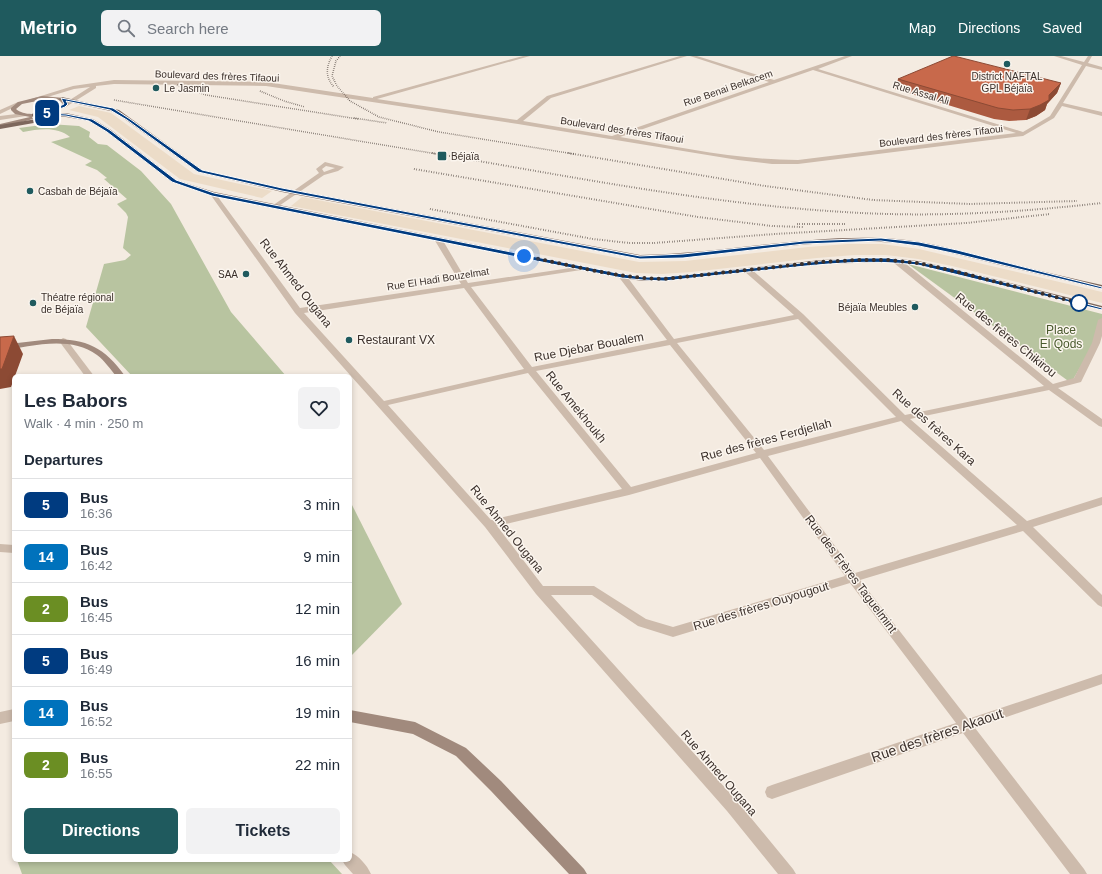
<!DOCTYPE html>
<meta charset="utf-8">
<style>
:root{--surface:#fff;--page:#f2f2f3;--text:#1f2937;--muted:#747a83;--line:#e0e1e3;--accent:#1f5a5e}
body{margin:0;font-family:Helvetica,sans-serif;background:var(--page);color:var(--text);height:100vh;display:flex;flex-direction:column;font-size:15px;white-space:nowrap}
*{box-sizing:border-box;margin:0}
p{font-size:13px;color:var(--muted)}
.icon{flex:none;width:22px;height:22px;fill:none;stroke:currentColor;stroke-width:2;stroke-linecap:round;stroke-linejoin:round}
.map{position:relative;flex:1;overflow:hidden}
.drawer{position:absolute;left:12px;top:318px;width:340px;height:488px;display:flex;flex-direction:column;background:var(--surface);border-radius:6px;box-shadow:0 2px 6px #0003}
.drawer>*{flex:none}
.badge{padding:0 8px;border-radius:6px;font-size:14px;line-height:26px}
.you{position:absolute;width:20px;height:20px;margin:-10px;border:3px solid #fff;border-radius:50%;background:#1a73e8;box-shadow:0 0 0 6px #1a73e833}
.map>.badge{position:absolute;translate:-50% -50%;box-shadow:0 0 0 2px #fff}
h2{padding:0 12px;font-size:15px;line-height:36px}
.round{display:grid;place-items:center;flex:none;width:42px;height:42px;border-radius:6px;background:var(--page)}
.headline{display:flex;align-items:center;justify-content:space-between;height:68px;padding:0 12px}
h1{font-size:19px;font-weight:700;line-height:30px}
.cta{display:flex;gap:8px;margin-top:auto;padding:8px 12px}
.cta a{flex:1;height:46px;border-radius:6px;background:var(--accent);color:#fff;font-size:16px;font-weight:700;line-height:46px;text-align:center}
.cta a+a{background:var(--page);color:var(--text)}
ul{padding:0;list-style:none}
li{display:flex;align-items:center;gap:12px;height:52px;padding:0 12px;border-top:1px solid var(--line)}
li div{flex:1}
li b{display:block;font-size:15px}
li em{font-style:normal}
li .badge{min-width:44px;font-weight:700;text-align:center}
header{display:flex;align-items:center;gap:24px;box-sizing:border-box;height:56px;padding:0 20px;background:var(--accent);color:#fff}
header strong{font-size:19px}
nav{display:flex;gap:22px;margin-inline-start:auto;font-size:14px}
.search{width:280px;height:36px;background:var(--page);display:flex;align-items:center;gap:10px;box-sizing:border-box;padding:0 14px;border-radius:6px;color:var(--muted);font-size:15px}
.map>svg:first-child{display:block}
.green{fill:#b8c4a0}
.plaza{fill:#ecdcc8}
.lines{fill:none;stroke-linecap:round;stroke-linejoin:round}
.street{fill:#cdbbac;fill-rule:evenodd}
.secondary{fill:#a18a7d;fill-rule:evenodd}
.primary{fill:#7d675c;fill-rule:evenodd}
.rail-far1{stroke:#3b302b;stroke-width:1.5;stroke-dasharray:0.5 1.5;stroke-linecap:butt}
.rail{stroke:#3b302b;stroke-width:2;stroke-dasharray:0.5 2;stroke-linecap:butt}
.wall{fill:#ac5a40}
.shaded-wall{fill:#8c4a34}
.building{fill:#c8694b;stroke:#8c4a34}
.line{fill:#003b80;stroke:#fff}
.walk{stroke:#3b302b;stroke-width:4;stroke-dasharray:0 7.2}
.poi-dot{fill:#1f5a5e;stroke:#fbf5ee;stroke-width:1.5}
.stop-dot{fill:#fff;stroke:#003b80;stroke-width:2}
.labels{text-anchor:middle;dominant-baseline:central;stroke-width:3;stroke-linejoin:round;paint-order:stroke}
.far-street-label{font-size:10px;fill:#3b302b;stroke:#fbf5ee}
.far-poi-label{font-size:10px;fill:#3b302b;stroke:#fbf5ee;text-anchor:start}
.street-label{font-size:12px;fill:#3b302b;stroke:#fbf5ee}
.park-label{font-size:12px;fill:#4a5a2e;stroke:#fbf5ee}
.poi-label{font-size:12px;fill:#3b302b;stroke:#fbf5ee;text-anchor:start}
.near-street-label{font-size:14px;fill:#3b302b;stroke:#fbf5ee}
</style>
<header>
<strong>Metrio</strong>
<div class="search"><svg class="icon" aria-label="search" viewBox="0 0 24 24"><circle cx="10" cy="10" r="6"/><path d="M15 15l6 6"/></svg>Search here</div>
<nav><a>Map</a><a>Directions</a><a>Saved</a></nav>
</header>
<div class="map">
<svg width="1102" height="818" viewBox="0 0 1102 818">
<rect width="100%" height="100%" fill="#f4ebe1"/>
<g class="green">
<path d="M 49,68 L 79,70 L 90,76 L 89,81 L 98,88 L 107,89 L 141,115 L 171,148 L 231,256 L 286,320 L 132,320 L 86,271 L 104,208 L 125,204 L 131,199 L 123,192 L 128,161 L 126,157 L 117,148 L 127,143 L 104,123 L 107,122 L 97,114 L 85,109 L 92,105 L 51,86 L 70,81 C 57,70 39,73 23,76 L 19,72 Z"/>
<polygon points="908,208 1102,258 1102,274 1071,327"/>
<polygon points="350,445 402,548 350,601"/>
<polygon points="17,804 329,804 342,818 22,818"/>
</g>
<g class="plaza">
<polygon points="79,50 111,57 194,118 272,135 262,142 180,123 98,61 69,54"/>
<polygon points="302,141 639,206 685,205 808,191 848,188 882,188 919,193 1102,236 1102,247 952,210 918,203 886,199 855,199 817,202 691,216 662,218 636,217 291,150"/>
</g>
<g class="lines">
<g class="street">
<path d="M 523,0 L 530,0 L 377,43 L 517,64 L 547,40 L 680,0 L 687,0 L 551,42 L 523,65 L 612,80 L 769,26 L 690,0 L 697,0 L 774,24 L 845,0 L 852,0 L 818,13 L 1023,76 L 1050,60 L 1082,9 L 1054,0 L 1061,0 L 1084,6 L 1088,0 L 1092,0 L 1088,7 L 1102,11 L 1102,14 L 1086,10 L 1063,47 L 1102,56 L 1102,60 L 1062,50 L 1054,62 L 1023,80 L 798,108 L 772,108 L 738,104 L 518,68 L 266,30 L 114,28 L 96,30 L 96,32 L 64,52 L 61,50 L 62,49 L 90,31 L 74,33 L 31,46 L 28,44 L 73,30 L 114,24 L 266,26 L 373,42 L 373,41 ZM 813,14 L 1016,77 L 798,104 C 738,104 679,91 620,81 Z"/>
<polygon points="18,46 23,47 0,58 0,54"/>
<polygon points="24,57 27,59 26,60 0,64 0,60"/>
<path d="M 325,106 L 344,111 L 338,115 L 324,119 L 276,152 L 272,152 L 272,150 L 319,117 L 316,113 ZM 326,110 L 335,112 L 324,116 L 322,113 Z"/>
<path d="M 213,136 L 215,137 L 300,252 L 461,228 L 434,183 L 438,181 L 442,183 L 468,227 L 584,210 L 585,212 L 581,214 L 471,231 L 532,311 L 667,284 L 618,220 L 622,218 L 625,218 L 674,283 L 794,259 L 744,215 L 745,213 L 751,213 L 803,258 L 905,359 L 1044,330 L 894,207 L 894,203 L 900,203 L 1053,328 L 1074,322 L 1092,287 L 1098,264 L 1102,262 L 1102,280 L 1100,287 L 1082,324 L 1081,326 L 1058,332 L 1102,363 L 1102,371 L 1099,370 L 1049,334 L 910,363 L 1027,465 L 1102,441 L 1102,449 L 1033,471 L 1102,539 L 1102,551 L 1098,549 L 1023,475 L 860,524 L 968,663 L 1102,618 L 1102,628 L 975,672 L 1084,813 L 1087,818 L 1070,818 L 963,677 L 772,743 L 767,741 L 765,736 L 767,731 L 772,729 L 956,667 L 850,527 L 673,581 L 638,570 L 592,539 L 551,539 L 737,745 L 793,813 L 796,818 L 778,818 L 727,755 L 536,538 L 485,471 L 295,257 L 210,138 ZM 464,232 L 524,313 L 384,345 L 304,257 ZM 798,263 L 896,361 L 764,394 L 677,287 ZM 670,289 L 756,397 L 631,431 L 536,315 ZM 528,317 L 622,433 L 491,464 L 388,349 ZM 901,365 L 1017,469 L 855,517 L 768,400 ZM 760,402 L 845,520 L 673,571 L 646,563 L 594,530 L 543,530 L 497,470 L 629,439 Z"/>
<polygon points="63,282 66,283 94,320 85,320 59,285"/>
<polygon points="0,488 14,489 14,497 0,496"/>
<polygon points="14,653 14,665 0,668 0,656"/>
<path d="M 350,796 C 359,800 367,809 371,818 L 353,818 L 345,809 L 342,804 L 350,804 Z"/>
</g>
<g class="secondary">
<path d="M 42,40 L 64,42 L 69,48 L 58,55 L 32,61 L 33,63 L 0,72 L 0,68 L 30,61 L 15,58 L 11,54 L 11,52 L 18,46 ZM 42,44 L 60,45 L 63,48 C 53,56 27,63 16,53 L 22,48 Z"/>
<path d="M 52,283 C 87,283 104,291 125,320 L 116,320 C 110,313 105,305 97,299 C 70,279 31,290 0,295 L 0,289 Z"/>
<polygon points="350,654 415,666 466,692 501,725 584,813 587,818 569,818 491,735 456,700 413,678 350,666"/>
</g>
<g class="primary">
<path d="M 62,41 L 119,54 L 202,114 L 282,132 L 640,199 C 721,198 800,179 881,182 C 916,183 950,192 984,201 C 1023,211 1063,220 1102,229 L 1102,233 C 1063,224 1024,215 984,205 C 950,197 916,187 881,186 C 800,183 721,202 640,203 L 282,136 L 198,116 L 115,56 L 60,44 L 59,43 Z"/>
<polygon points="34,57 66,57 93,63 111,74 176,124 214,136 622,218 643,221 664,221 821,204 888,202 918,205 950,212 1102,250 1102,254 950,216 918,209 888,206 821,208 664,225 643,225 622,222 211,139 172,126 107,76 89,65 66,61 32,60 32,58"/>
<polygon points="43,62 45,63 45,65 0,73 0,69"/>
</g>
<g class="rail-far1">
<path d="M 332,0 C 326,11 325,21 334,31"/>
<polyline points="340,0 336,5 332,20 337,30 350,45 379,61 439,76 574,98"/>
<polyline points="177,29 206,39 358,63"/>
<polyline points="260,35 284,45 305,51"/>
<polyline points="114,44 437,98"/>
<polyline points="354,62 387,67"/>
</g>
<g class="rail">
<path d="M 432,97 C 574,121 717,150 862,157 C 942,161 1022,156 1102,147"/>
<polyline points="568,97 765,130 873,144 970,148 1077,145"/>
<polyline points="414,113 698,161 772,170 803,171"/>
<polyline points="430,153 593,183 629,187 654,187 775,178 966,167 1050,158"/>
<polyline points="797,168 845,168"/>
</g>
</g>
<polygon class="wall" points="898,23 1061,27 1057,37 1047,48 1045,54 1036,60 1026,64 1009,65 994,63 895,33"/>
<g class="shaded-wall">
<polygon points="1061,27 1057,37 1047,48 1045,54 1036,60 1026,64 1030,53 1049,39"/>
<polygon points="14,280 23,298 15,320 14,320 14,323 11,331 0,333 0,313"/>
</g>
<g class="building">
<polygon points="953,0 954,0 1061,27 1049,39 1049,44 1040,49 1030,53 1013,54 998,52 898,23"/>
<polygon points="14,280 2,313 0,313 0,281"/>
</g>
<path class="line" d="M 61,42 L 113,52 L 130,63 L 202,114 L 282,132 L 640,200 L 683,198 L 804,185 L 881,182 L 919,186 L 957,194 L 1102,231 L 1102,233 L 957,198 L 919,190 L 881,185 L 804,188 L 683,202 L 640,203 L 282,135 L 198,116 L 127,64 L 110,54 L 66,45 L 68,48 L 65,51 L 49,57 L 66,58 L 92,63 L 110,74 L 176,124 L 214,137 L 622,218 L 643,221 L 664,221 L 821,205 L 858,202 L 888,202 L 918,206 L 950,212 L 1102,252 L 1102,254 L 918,209 C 868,203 825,208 776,213 C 738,217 701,221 664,225 L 643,224 L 622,222 L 212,140 L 172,126 L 107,76 L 89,65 L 66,60 L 40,59 L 40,58 L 62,49 L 64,48 Z"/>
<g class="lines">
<path class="walk" d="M 524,200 C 570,209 617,222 664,223 L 821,206 L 858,204 L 888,204 L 918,207 L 950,214 L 1079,247"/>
</g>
<g class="poi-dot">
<circle cx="1007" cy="8" r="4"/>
<circle cx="156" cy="32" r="4"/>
<rect x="437" y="95" width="10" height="10" rx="2"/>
<circle cx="30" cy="135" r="4"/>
<circle cx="246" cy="218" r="4"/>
<circle cx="33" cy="247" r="4"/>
<circle cx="915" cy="251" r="4"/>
<circle cx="349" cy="284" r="4"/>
</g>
<circle class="stop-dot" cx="1079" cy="247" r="8"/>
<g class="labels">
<g class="far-street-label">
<text transform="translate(217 20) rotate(2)">Boulevard des frères Tifaoui</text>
<text transform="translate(728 32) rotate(-19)">Rue Benai Belkacem</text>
<text transform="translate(921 37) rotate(17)">Rue Assal Ali</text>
<text transform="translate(622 74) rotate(9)">Boulevard des frères Tifaoui</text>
<text transform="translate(941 80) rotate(-7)">Boulevard des frères Tifaoui</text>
<text transform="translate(438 223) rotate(-9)">Rue El Hadi Bouzelmat</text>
</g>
<g class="far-poi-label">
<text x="1007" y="20" text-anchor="middle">District NAFTAL<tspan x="1007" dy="12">GPL Béjaïa</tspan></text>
<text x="164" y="32">Le Jasmin</text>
<text x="451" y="100">Béjaïa</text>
<text x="38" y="135">Casbah de Béjaïa</text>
<text x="238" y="218" text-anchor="end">SAA</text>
<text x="41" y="241">Théatre régional<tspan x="41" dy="12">de Béjaïa</tspan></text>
<text x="907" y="251" text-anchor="end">Béjaïa Meubles</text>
</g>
<g class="street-label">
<text transform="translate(296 227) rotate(52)">Rue Ahmed Ougana</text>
<text transform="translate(1006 279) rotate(39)">Rue des frères Chikirou</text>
<text transform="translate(589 291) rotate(-11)">Rue Djebar Boualem</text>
<text transform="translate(576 351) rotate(51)">Rue Amekhoukh</text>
<text transform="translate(934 371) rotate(42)">Rue des frères Kara</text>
<text transform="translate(766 384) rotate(-15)">Rue des frères Ferdjellah</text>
<text transform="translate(507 473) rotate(51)">Rue Ahmed Ougana</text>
<text transform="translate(851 518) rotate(53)">Rue des Frères Taguelmint</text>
<text transform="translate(761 550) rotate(-17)">Rue des frères Ouyougout</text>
<text transform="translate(719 717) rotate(49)">Rue Ahmed Ougana</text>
</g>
<g class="park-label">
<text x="1061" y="274">Place<tspan x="1061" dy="14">El Qods</tspan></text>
</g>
<g class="poi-label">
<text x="357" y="284">Restaurant VX</text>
</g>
<g class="near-street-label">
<text transform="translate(937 679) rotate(-19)">Rue des frères Akaout</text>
</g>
</g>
</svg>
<div class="you" style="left:524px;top:200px"></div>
<b class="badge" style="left:47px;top:57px;background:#003b80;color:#fff">5</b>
<section class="drawer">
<div class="headline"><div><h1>Les Babors</h1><p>Walk · 4 min · 250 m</p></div><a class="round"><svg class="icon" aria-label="heart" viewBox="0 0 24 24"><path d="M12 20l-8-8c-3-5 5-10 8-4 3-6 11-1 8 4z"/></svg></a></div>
<h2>Departures</h2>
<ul>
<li><span class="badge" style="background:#003b80;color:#fff">5</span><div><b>Bus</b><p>16:36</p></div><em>3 min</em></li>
<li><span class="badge" style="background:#0072bc;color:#fff">14</span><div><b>Bus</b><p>16:42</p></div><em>9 min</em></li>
<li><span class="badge" style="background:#6b8e23;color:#fff">2</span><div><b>Bus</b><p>16:45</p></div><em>12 min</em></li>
<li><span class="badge" style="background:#003b80;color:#fff">5</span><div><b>Bus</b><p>16:49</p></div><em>16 min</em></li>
<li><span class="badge" style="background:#0072bc;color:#fff">14</span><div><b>Bus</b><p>16:52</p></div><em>19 min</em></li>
<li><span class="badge" style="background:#6b8e23;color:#fff">2</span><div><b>Bus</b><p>16:55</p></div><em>22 min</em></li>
</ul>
<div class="cta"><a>Directions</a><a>Tickets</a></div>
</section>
</div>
